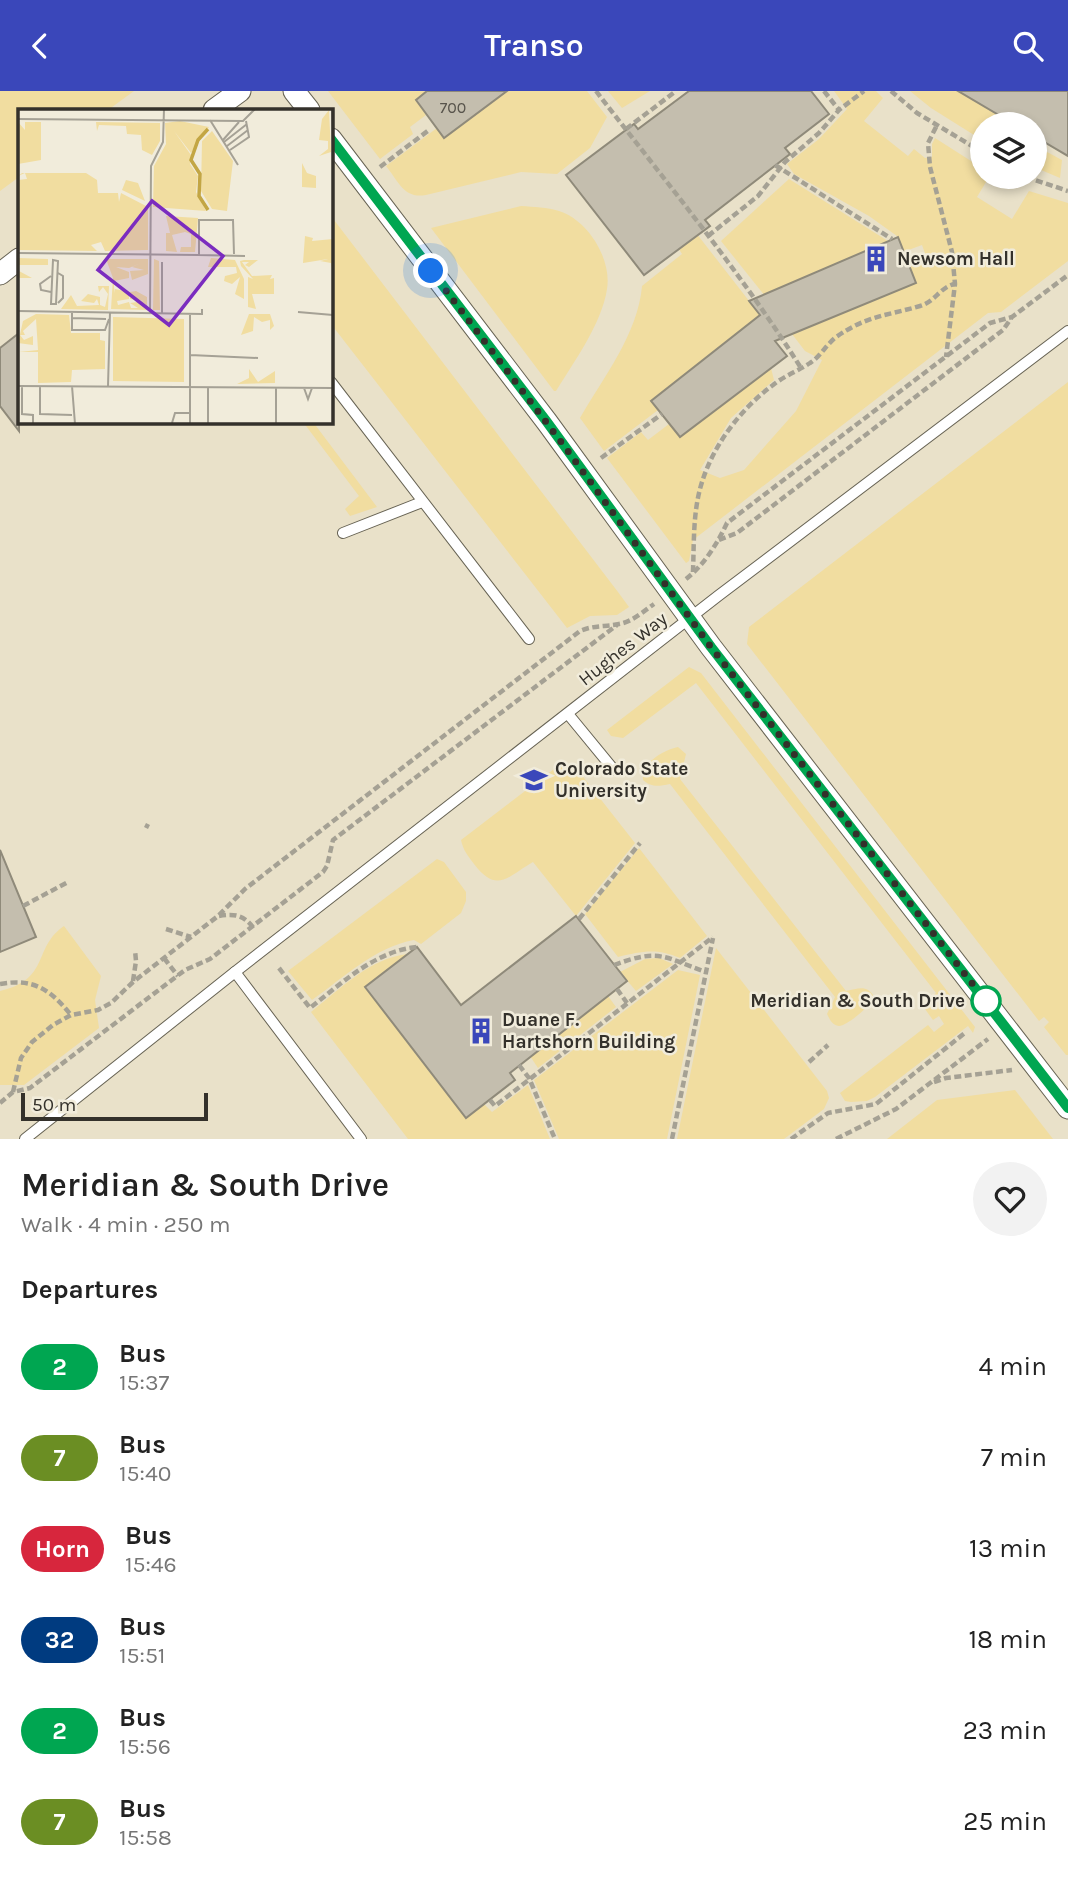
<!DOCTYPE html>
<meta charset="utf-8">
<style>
:root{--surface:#fff;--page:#f2f2f2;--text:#222;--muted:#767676;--accent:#3a47ba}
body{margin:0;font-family:Karla,sans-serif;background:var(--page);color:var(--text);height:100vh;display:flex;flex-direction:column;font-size:26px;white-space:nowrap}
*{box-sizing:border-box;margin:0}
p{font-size:23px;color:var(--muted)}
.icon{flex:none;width:38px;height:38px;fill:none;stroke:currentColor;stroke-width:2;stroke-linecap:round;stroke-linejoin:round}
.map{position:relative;height:1048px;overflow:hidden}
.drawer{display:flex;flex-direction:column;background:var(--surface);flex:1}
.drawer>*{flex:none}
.badge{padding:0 14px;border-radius:23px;font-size:24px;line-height:46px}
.fabs{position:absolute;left:970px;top:21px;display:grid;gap:14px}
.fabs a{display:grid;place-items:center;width:77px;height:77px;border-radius:50%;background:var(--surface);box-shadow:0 4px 10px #0003;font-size:35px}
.scale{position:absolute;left:21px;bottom:18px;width:187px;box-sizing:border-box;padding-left:7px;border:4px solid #34312b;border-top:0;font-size:19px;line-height:24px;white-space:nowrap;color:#34312b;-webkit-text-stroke:5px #f1ecdb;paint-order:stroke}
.you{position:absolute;width:35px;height:35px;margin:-18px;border:5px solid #fff;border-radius:50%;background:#1a73e8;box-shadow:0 0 0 10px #1a73e833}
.map>.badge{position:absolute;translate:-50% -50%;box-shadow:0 0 0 4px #fff}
h2{padding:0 21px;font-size:26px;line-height:63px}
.round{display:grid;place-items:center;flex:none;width:74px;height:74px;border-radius:37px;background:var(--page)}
.head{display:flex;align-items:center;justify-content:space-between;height:119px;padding:0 21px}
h1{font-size:33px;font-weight:600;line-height:52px}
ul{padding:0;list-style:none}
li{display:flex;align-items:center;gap:21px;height:91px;padding:0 21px}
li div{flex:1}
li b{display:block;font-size:26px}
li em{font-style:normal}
li .badge{min-width:77px;font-weight:700;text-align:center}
header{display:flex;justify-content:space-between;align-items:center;height:91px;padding:0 21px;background:var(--accent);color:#fff;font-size:32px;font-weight:600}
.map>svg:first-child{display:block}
.built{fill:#e9e1c9;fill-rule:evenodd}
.green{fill:#f1dda0}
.building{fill:#c4beae;stroke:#8f8a7a;stroke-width:2}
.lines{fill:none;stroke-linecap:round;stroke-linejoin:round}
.lane-casing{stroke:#676354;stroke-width:12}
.street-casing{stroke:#676354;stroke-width:23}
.path{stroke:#a5a194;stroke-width:4.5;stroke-dasharray:7 3.5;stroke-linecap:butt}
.lane{stroke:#fff;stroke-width:10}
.street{stroke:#fff;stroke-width:21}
.line-casing{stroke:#fff;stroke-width:16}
.line{stroke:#00a651;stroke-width:10}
.walk{stroke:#34312b;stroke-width:7;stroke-dasharray:0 12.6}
.stop-dot{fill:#fff;stroke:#00a651;stroke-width:3.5}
.labels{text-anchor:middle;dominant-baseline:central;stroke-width:5;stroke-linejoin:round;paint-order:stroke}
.number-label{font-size:16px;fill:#58544c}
.poi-label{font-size:19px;font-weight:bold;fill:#34312b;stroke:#f1ecdb;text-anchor:start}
.street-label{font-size:19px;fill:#34312b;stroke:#f1ecdb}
.stop-label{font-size:19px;font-weight:bold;fill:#34312b;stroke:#f1ecdb;text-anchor:end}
.inset-river{fill:none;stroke:#c3a644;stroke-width:3.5}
.inset-road{fill:none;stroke:#a5a195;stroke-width:2}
.view{fill:#7b2cbf;fill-opacity:0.15;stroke:#7b2cbf;stroke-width:3.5}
.inset-edge{fill:none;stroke:#34312b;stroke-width:3.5}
</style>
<header><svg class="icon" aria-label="back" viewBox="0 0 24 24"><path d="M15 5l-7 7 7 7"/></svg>Transo<svg class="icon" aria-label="search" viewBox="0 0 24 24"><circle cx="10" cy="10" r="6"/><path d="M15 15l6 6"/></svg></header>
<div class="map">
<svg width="1068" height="1048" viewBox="0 0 1068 1048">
<rect width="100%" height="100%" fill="#f1ecdb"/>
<path class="built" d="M 0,0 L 1068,0 L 1068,1048 L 0,1048 ZM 19,19 L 331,19 L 331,331 L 19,331 ZM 982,33 L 1034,33 L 1034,86 L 982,86 Z"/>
<g class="green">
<polygon points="0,0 134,0 108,19 19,19 19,86 0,100"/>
<polygon points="328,0 427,0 416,9 426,24 410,36 413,43 380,68"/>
<path d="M 507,0 L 587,0 L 607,26 L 590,57 L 557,83 L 521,81 L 426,104 C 404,108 399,91 386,75 L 437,37 L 445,46 Z"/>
<polygon points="608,0 650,0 622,17"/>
<polygon points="834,0 876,0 883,7 864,30 908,65 914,58 925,67 932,66 932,53 935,47 982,77 982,86 989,86 977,106 1012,128 1029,100 1068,112 1068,170 1001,221 988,222 693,449 689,470 686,472 607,367 641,341 648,349 669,333 680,346 771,277 774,289 731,327 700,379 720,387 744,379 796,320 822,269 805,260 792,243 916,192 910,175 927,168 922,154 903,161 897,145 869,125 794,83 787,73 819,48 847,18"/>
<polygon points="910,0 958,0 1014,33 982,33 982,49 931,17"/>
<polygon points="1034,54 1062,69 1060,87 1034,76"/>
<polygon points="789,88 888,150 765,205 721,150"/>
<path d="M 521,115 C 534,116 547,116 559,120 C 588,129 612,168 607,198 C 602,232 574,271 556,300 L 554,300 L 431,137 Z"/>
<polygon points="331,125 618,501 629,516 617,524 590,525 567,537 331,233"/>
<path d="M 693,138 L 760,224 L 652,309 L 658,319 L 604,360 L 580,327 C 603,287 638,243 642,195 L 682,163 L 675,152 Z"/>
<polygon points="1068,291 1068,964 1066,964 1044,936 1049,931 1044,926 1039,930 747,553 749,536"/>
<polygon points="303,331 313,331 377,416 350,425 345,418 359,405"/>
<polygon points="689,576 701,582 975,936 973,942 968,935 875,1006 867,1010 851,1011 845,1010 840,1002 928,934 934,941 944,933 939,925 933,929 922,914 936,902 696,592 623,647 611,645 607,639"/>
<path d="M 678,656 L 686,663 L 680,688 L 846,900 C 858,898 867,893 874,906 C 872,914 847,935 839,935 C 832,934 830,929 827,923 L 835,906 L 670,693 C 659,695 652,697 643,689 C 641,672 663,659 678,656 Z"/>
<path d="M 563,675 L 573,675 L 567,680 L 569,685 L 577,678 L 635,752 L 576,825 L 533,771 C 507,786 497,803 474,773 C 468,765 463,759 461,749 L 554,678 Z"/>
<path d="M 639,757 L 707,845 L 680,867 C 657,857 642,860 618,866 L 585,823 Z"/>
<path d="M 437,768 L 444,771 L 466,801 L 466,810 L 461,822 L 421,853 L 414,849 C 375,856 343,887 312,909 L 288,880 Z"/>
<path d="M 64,835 L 101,885 L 95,909 L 99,937 L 24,994 L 0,994 L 0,900 C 51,888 32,857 64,835 Z"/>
<polygon points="716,857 827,1000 829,1007 824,1018 784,1048 677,1048"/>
<path d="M 408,863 L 466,1027 L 484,1013 L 492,1021 L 528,994 L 550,1048 L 408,1048 L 311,921 C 340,898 370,867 408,863 Z"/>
<polygon points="659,867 673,873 636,900 620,881 645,868"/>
<polygon points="678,879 700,884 667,1048 559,1048 534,989"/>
<polygon points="608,905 616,916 538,977 530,965"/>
<polygon points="1015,999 1053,1048 887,1048 937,1009"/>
</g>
<g class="building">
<polygon points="427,0 507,0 444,47 416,9"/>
<polygon points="689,0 811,0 829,23 785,57 790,63 705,129 710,135 644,184 566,84 634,33 638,38"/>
<polygon points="958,0 1068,0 1068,65 1034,45 1034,33 1014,33"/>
<polygon points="898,146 916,192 775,250 787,265 680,346 651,310 760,224 749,210"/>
<polygon points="19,242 19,340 0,315 0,257"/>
<polygon points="0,759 36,846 0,861"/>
<polygon points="576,825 627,890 510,982 515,989 466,1027 365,896 417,856 461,914"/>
</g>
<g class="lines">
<g class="lane-casing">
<g id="lane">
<polyline points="331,291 529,548"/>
<polyline points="343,442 422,411"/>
<polyline points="568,623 614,679"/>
<polyline points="235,881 718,505 1068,240"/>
<polyline points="25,1048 235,881 361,1048"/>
</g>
</g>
<g class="street-casing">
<g id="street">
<polyline points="294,0 309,19"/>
<polyline points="214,19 240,0"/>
<polyline points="331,48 547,331 711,556 1068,1017"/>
<polyline points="0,183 19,168"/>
</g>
</g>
<g class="path">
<path d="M 596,0 C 666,91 740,180 801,277"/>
<polyline points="824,0 839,19"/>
<polyline points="891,0 917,22 982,61"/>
<polyline points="936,36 928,52 930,76 952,161 955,193 946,266"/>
<polyline points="626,38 676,0"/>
<polyline points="775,74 892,148"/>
<polyline points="380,76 429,39"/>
<polyline points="1026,86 1068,100"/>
<polyline points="708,145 758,105 785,71 819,42 839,19 864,0"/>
<polyline points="601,367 662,323"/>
<polyline points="719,449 737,442 1003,239 1012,226 1068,184"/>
<path d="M 693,481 C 694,455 693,428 699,402 C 709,359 739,319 773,294 C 784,285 798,280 810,272 C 820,266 826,254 836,246 C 868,224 886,225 920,215 C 935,211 941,195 955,193"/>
<path d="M 686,488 C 704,474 717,453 727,432 L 990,232 L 1012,226"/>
<polyline points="146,737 148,733"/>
<polyline points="23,815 68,791"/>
<path d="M 219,825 C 237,822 245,825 255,839"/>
<polyline points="579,828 640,752"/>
<polyline points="166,838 191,846"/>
<polyline points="164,867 178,885"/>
<path d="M 614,874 C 660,857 663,866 706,881"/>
<path d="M 279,877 L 310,917 C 342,892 375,860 417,856"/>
<polyline points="133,890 136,870 135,859"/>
<path d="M 0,893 C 33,887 50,898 71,924"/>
<polyline points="617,898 627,912"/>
<polyline points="809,971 828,954"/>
<polyline points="519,974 529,987 555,1048"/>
<polyline points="934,991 946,987 1012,979"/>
<path d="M 13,1001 L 21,967 L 32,951 L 53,934 L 71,924 L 98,919 L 111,912 L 133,891 L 218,825 L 245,798 L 580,540 C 594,534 605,536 619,533 C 632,531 644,520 654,513"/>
<polyline points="490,1009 495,1015 713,846"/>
<polyline points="0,1012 13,1001 30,997 185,879 210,868 323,781 327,775 333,749 617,534"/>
<polyline points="672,1048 713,847"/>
<polyline points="791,1048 828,1022 876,1013 966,941"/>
<polyline points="836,1048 896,1018 988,948"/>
</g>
<use href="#lane" class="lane"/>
<use href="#street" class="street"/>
</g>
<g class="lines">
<g class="line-casing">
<polyline id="line" points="331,48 547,331 711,556 1068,1017"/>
</g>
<use href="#line" class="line"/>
<polyline class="walk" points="431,180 562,352 711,556 992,918 986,910"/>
</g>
<defs>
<g id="building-bare" transform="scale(2.1)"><path d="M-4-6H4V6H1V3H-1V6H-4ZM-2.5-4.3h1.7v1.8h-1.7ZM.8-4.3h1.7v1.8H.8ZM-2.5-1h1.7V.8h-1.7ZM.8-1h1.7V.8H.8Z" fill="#3a47ba" stroke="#f1ecdb" stroke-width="2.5" paint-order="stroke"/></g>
<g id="university-bare" transform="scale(2.1)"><path d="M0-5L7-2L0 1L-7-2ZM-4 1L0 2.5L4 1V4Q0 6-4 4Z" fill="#3a47ba" stroke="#f1ecdb" stroke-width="2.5" paint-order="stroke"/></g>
</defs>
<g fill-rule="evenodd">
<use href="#building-bare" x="876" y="168"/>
<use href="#university-bare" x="534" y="689"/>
<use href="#building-bare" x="481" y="940"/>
</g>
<circle class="stop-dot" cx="986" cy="910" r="14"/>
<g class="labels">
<g class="number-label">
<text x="453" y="16">700</text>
</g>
<g class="poi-label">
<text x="897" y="168">Newsom Hall</text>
<text x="555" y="678">Colorado State<tspan x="555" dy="22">University</tspan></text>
<text x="502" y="929">Duane F.<tspan x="502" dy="22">Hartshorn Building</tspan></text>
</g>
<g class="street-label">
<text transform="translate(623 558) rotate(-38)">Hughes Way</text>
</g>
<g class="stop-label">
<text x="965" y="910">Meridian &amp; South Drive</text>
</g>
</g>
<g transform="translate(18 18)">
<rect width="315" height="315" fill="#f1ecdb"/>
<path d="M 311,1 L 313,43 L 301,47 L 310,40 L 310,32 L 301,31 L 304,10 ZM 162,12 L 191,18 L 173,44 L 156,22 L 173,46 L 172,55 L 180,67 L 178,83 L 188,102 L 135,98 L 136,57 L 148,35 L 147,14 ZM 0,13 L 7,21 L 7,13 L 23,13 L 23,51 L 0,55 ZM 78,13 L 142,14 L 142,32 L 134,46 L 124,41 L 123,26 L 109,25 L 108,17 L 81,16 L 79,22 ZM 194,22 L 215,52 L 209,102 L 194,100 L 183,82 L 184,32 ZM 284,54 L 289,64 L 298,67 L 298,79 L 284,78 ZM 4,64 L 68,64 L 79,71 L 80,84 L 100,84 L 101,93 L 103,84 L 130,98 L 130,141 L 87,142 L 83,133 L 73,136 L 79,142 L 0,141 L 0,71 L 9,70 L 7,64 L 0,67 ZM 108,71 L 120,74 L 127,92 L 104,81 ZM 148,107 L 180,109 L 177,143 L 162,143 L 163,138 L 173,138 L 173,125 L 167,123 L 154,126 L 159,143 L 148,142 L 148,124 L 152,124 ZM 287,127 L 295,129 L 294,132 L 315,130 L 314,160 L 313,154 L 302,152 L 310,150 L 285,154 ZM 0,149 L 30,150 L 30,156 L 1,156 L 1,162 L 14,169 L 0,169 ZM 193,149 L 217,151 L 226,170 L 226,190 L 217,185 L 222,168 L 214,175 L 206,172 L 207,167 L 219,164 L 218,158 L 190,158 ZM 88,150 L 130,150 L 130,165 L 114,171 L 112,162 L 126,161 L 114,158 L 123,154 L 111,159 L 98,158 L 111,163 L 111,169 L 96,172 L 96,178 L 97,184 L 97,180 L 111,183 L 111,190 L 99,192 L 100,196 L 111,193 L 113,199 L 120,199 L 112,194 L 126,192 L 112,190 L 112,183 L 118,182 L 129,188 L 129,201 L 93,200 L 95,169 ZM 136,150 L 141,152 L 142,201 L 135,201 ZM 226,151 L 240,151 L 231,158 L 227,156 L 231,153 L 224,153 L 234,167 L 254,166 L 252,170 L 256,169 L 256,185 L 234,185 L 238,200 L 230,198 L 230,168 L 235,170 L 223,157 L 222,152 ZM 80,177 L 91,177 L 90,201 L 43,200 L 53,186 L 59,197 L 81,196 L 79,190 L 76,194 L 63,192 L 70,185 L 82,188 L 82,196 L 87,198 L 90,185 L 85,178 L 81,183 ZM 18,205 L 51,206 L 53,224 L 82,224 L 82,231 L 87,232 L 87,260 L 54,261 L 53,273 L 20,274 L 20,243 L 1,243 L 20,241 L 18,210 L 5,222 L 7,226 L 2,226 L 6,231 L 15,227 L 15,236 L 0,234 L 5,212 ZM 231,205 L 252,205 L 256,217 L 252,221 L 252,211 L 244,213 L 236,208 L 235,222 L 223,226 ZM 95,208 L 166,210 L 166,273 L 95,272 ZM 231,260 L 240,273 L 257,262 L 257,274 L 219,275 L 231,269 Z" fill="#f1dda0"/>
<path class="inset-river" d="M 190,20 L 180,31 L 173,51 L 182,65 L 181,87 L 190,101"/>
<path class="inset-road" d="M 314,0 L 315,36M 0,10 L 225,12 L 237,0M 192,11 L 220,56M 205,31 L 221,13M 206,33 L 229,15M 209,37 L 230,21M 212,41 L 231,28 L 228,12M 0,144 L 181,146M 216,145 L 215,111 L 181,111 L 181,146 L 227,147M 35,151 L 40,152 L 38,195 L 33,195 ZM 40,164 L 45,167 L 45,189 L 40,194M 33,183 L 23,181 L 22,175 L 33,167M 0,202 L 184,205 L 184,200M 54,203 L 54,221 L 87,221 L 91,210M 280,203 L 315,206M 132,204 L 133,57 L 145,33 L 146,0M 144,204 L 144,153M 54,209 L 88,210M 172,246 L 240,249M 0,277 L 315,279M 22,277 L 22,305 L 54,306M 54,277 L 57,315M 90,277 L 92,203M 4,278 L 4,305 L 15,306 L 15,315M 190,278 L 190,315M 286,279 L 290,290 L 294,279M 154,314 L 157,304 L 172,304M 172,315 L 172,205M 258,315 L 258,278"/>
<path class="view" d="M 134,92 L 205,147 L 151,216 L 80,161 Z"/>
<rect width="315" height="315" class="inset-edge"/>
</g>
</svg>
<div class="fabs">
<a><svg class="icon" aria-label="layers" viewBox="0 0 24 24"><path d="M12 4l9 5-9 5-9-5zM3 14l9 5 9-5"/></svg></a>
</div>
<div class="scale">50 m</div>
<div class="you" style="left:431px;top:180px"></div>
</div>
<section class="drawer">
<div class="head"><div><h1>Meridian &amp; South Drive</h1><p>Walk · 4 min · 250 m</p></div><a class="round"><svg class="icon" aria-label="heart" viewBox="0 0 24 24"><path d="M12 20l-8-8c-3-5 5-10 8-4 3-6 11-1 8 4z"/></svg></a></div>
<h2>Departures</h2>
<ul>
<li><span class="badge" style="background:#00a651;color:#fff">2</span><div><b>Bus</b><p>15:37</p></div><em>4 min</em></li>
<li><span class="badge" style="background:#6b8e23;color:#fff">7</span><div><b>Bus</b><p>15:40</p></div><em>7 min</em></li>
<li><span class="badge" style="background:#d7263d;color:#fff">Horn</span><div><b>Bus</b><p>15:46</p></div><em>13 min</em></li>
<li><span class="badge" style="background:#003b80;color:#fff">32</span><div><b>Bus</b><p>15:51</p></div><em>18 min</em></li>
<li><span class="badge" style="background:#00a651;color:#fff">2</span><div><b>Bus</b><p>15:56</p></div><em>23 min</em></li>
<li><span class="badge" style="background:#6b8e23;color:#fff">7</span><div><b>Bus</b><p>15:58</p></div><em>25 min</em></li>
</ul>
</section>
